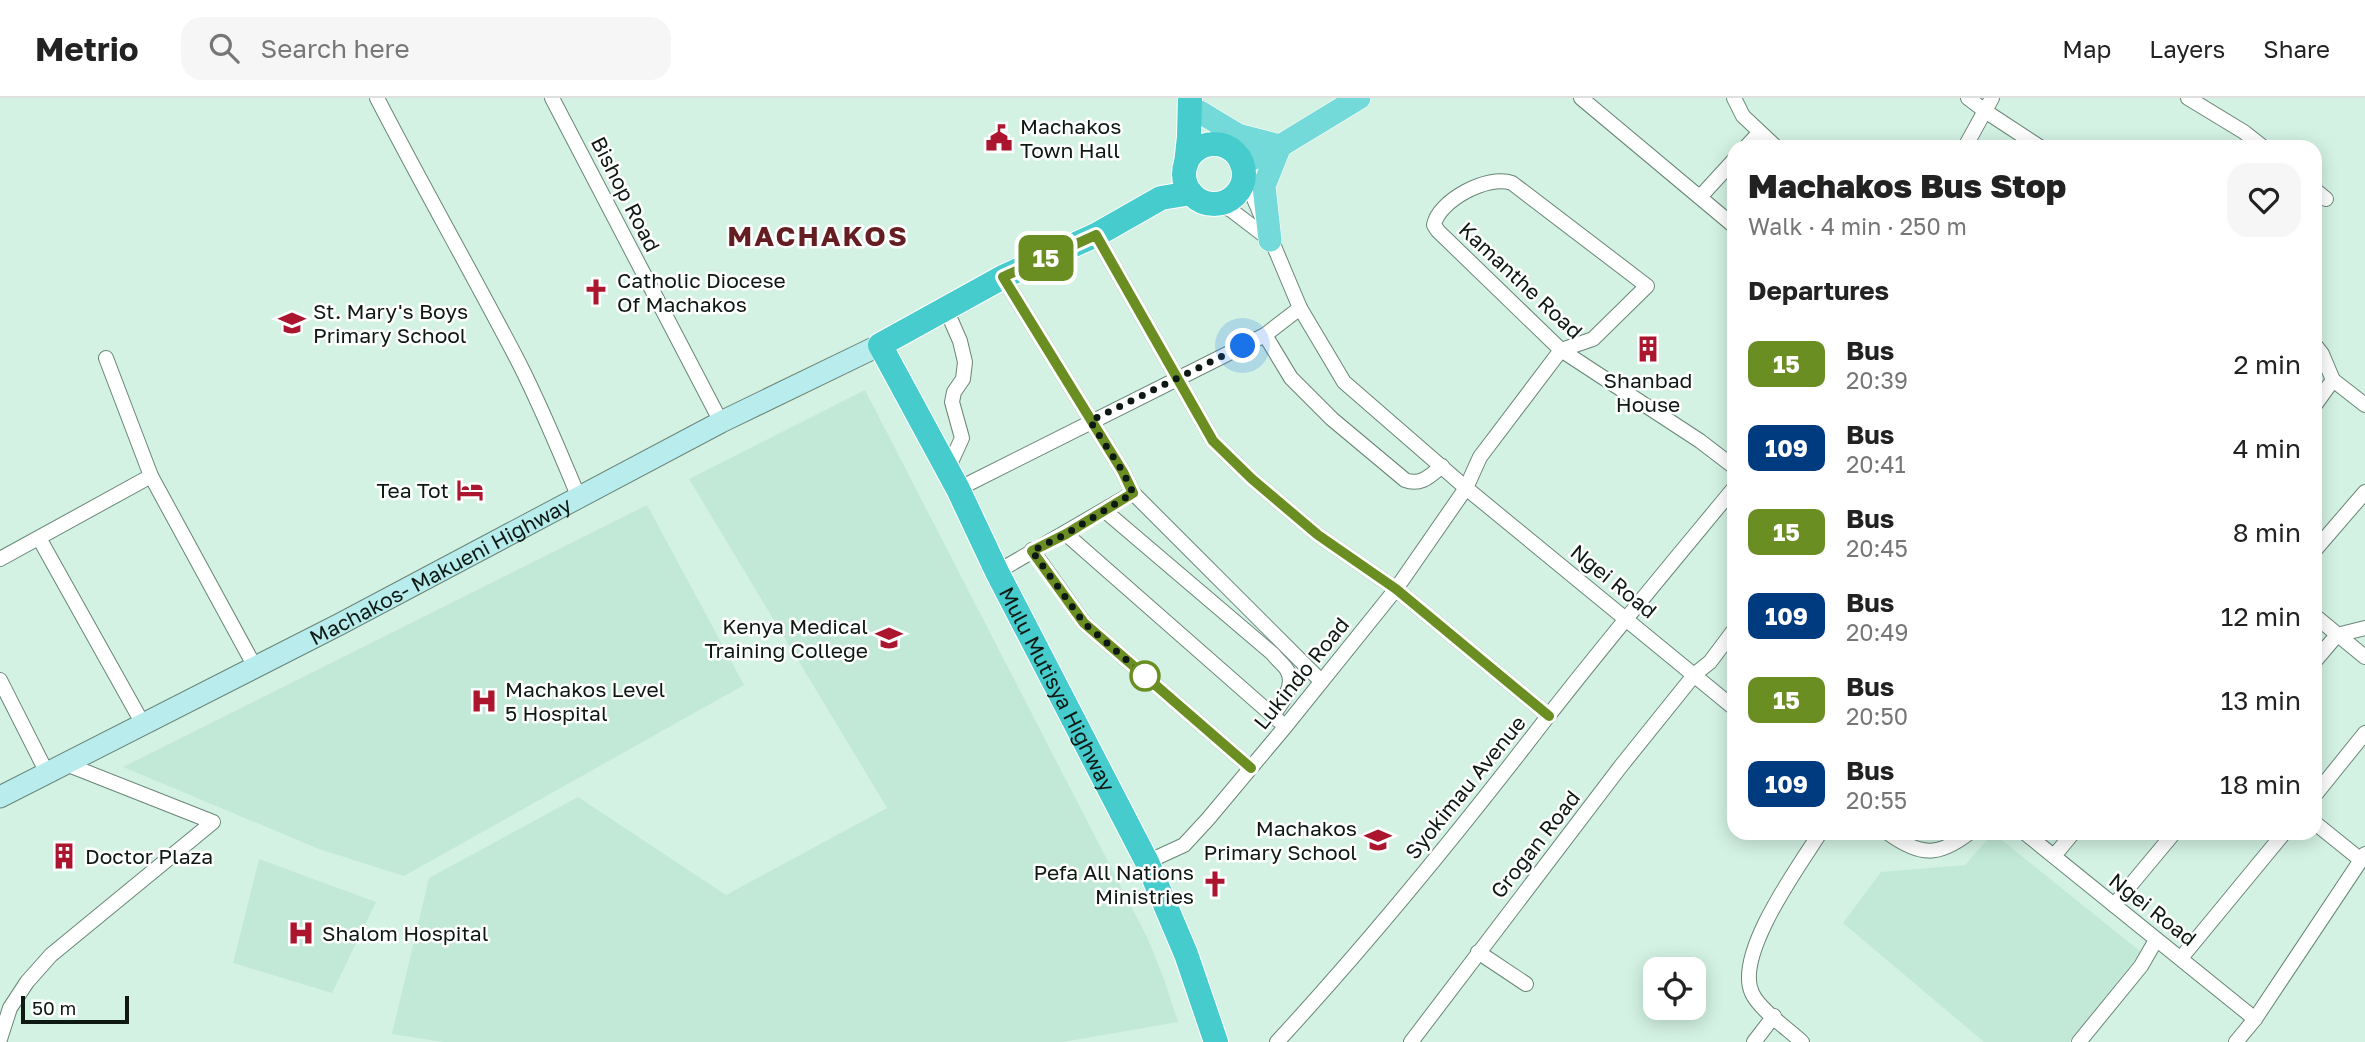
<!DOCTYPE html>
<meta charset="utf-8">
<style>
:root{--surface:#fff;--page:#f6f6f6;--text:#222;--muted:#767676;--line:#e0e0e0}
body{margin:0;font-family:"Golos Text",sans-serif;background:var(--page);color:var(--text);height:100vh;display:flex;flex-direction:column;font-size:26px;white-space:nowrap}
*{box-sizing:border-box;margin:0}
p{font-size:23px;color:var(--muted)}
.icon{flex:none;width:38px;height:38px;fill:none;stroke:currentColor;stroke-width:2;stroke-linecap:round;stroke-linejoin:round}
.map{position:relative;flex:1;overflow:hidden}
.details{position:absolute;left:1727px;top:42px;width:595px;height:700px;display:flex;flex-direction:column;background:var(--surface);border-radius:21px;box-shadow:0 4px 18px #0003}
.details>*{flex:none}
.badge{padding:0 14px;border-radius:10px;font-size:24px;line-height:46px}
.controls{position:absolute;left:1643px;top:859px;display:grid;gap:14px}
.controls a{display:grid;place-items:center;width:63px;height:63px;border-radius:14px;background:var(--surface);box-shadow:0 4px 18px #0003;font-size:35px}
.scale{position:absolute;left:21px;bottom:18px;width:108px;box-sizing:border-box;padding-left:7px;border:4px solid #0e1914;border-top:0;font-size:19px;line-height:24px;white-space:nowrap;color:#0e1914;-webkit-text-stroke:5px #fff;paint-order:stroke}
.you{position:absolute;width:35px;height:35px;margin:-18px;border:5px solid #fff;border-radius:50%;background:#1a73e8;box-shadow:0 0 0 10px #1a73e833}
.map>.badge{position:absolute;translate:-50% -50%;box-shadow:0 0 0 4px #fff}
h2{padding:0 21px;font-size:26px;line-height:63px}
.round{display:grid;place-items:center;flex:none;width:74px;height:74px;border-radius:21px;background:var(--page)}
.summary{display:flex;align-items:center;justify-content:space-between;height:119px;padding:0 21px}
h1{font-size:33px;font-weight:800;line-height:52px}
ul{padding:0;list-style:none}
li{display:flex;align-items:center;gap:21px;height:84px;padding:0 21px}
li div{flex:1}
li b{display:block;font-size:26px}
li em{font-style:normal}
li .badge{min-width:77px;font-weight:700;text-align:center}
header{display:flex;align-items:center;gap:42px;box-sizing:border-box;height:98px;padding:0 35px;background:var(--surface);border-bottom:2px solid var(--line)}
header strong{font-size:33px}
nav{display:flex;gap:38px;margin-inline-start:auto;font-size:24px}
.search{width:490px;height:63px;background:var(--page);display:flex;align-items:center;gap:18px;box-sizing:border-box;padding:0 24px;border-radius:21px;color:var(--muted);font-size:26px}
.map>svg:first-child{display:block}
.built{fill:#c2e9d7}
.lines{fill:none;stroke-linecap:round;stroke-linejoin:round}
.minor-casing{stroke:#698578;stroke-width:16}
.secondary-casing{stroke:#698578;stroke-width:23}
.primary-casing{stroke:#fff;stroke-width:24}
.trunk-casing{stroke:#fff;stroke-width:26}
.minor{stroke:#fff;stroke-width:14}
.secondary{stroke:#b9ecec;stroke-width:21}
.primary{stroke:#74d9d9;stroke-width:23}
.trunk{stroke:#46cccc;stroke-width:24}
.line-casing{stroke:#fff;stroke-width:16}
.line{stroke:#6b8e23;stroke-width:10}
.walk{stroke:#0e1914;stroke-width:7;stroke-dasharray:0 12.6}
.stop-dot{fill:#fff;stroke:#6b8e23;stroke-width:3.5}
.labels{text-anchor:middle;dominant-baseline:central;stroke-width:5;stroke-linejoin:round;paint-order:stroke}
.poi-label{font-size:21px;fill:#0e1914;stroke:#fff;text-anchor:start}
.street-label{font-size:21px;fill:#0e1914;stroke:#fff}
.district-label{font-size:28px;font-weight:bold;letter-spacing:2px;fill:#641e22;stroke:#fff}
</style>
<header>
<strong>Metrio</strong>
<div class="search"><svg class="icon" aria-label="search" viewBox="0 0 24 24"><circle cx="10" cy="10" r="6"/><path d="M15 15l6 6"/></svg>Search here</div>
<nav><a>Map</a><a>Layers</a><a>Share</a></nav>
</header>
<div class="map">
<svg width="2365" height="944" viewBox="0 0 2365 944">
<rect width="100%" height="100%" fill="#d3f2e4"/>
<g class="built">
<polygon points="865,292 1148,841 1164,881 1178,924 1063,944 443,944 392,936 429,780 578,699 726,797 887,710 689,381"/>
<polygon points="647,407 744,587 404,778 319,751 123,669"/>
<polygon points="1993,735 2141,854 2069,944 1984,944 1843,825 1881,774 1965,767"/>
<polygon points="259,761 376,804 332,895 233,865"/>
</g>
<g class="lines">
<g class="minor-casing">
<g id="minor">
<path d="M 377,0 C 423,89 472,175 518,263 C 541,308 560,354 579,400"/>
<polyline points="552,0 721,324"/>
<polyline points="1581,0 1734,128"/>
<polyline points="1734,0 1743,18 1776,49"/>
<polyline points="1968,0 1985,13 2040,49"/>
<polyline points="2188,0 2244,34 2263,49"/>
<polyline points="1746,49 1759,35"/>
<polyline points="1965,49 1992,0"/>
<polyline points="1244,77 1300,210 1344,284 1466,390 1734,610"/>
<polyline points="2315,92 2326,101"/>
<polyline points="1700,99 1734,62"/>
<polyline points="1217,106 1231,112 1269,141"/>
<polyline points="1096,137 1213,343 1252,381 1318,437 1396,491 1549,618"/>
<polyline points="946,211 960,243 965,264 963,281 954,294 952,304 962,340 947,373"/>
<path d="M 1265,237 L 1291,280 L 1332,321 L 1405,382 C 1421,388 1430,378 1442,368"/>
<polyline points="2315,247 2322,256 2333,282 2315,307"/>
<polyline points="106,260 151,378 255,569"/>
<polyline points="2333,282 2365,307"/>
<polyline points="958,391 1265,237 1300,210"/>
<polyline points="1133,395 1321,583"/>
<path d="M 1105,413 L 1273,556 C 1277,562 1286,568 1288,574 C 1295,589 1281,606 1273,617"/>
<polyline points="1066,436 1279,623"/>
<polyline points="39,440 143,626"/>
<polyline points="1032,452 1084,525 1251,670"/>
<polyline points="2315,452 2365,394"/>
<polyline points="0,461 151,378"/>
<polyline points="997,474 1133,395 1123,374 1003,179"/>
<polyline points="2315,518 2365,559"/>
<polyline points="2315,563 2337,537 2365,530"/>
<polyline points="0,582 47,675"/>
<polyline points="2315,697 2365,635"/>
<polyline points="2315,725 2361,762"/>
<path d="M 1888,735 C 1920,758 1938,759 1969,735"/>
<polyline points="2025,735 2255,921"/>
<polyline points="2054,758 2073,735"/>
<path d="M 1147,764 L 1184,747 L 1208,721 L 1285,629 L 1396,491 L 1466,390 L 1480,359 L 1561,252 L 1593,241 L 1647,188 L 1512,85 C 1488,76 1438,103 1434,127 L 1438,133 L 1561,252 L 1700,343 L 1734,369"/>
<polyline points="2114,807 2174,735"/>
<polyline points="1478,854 1526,886"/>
<polyline points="2181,860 2284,735"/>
<polyline points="0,941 10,910 27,884 51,857 213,724 66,666"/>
<path d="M 1277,944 C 1373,840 1463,729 1549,617 C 1609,540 1672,465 1734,390"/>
<polyline points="1411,944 1621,668 1695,576 1710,564 1734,532"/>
<polyline points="1754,944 1774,918"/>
<path d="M 1802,944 C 1788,931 1759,911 1752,895 C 1734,857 1799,768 1820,735"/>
<polyline points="2079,944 2141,868 2156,842"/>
<polyline points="2236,944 2255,921 2365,756"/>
</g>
</g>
<g class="secondary-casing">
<g id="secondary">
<path id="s1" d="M 0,699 L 340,526 L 721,324 L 880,247"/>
</g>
</g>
<g class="primary-casing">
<g id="primary">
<polyline points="1200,14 1238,37 1280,48 1264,88 1270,142"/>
<polyline points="1241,66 1280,48 1359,0"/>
</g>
</g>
<g class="trunk-casing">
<g id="trunk">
<circle cx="1214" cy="76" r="30"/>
<polyline points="1186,66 1189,39 1190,0"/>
<path id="s2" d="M 1191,95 L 1161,100 L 1096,137 L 1003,179 L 880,247 L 958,391 L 997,474 L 1147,764 L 1186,856 L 1216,944"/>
</g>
</g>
<use href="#minor" class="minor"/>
<use href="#secondary" class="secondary"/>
<use href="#primary" class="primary"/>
<use href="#trunk" class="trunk"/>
</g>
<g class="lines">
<g class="line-casing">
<polyline id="line" points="1251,670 1084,525 1032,453 1066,436 1133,395 1123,374 1003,179 1096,137 1213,343 1252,381 1318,437 1396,491 1549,618"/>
</g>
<use href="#line" class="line"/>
<polyline class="walk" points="1145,578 1084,525 1032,453 1066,436 1133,395 1123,374 1090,323 1243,248"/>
</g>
<defs>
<g id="civic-bare" transform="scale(2.1)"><path d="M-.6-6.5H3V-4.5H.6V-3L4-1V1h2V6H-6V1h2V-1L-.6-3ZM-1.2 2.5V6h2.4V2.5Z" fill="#ab152d" stroke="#fff" stroke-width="2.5" paint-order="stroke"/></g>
<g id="church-bare" transform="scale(2.1)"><path d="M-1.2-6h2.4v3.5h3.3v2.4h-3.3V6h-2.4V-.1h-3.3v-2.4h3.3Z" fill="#ab152d" stroke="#fff" stroke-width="2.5" paint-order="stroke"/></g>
<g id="school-bare" transform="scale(2.1)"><path d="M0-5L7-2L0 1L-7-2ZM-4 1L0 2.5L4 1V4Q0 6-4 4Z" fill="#ab152d" stroke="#fff" stroke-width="2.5" paint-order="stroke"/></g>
<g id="building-bare" transform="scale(2.1)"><path d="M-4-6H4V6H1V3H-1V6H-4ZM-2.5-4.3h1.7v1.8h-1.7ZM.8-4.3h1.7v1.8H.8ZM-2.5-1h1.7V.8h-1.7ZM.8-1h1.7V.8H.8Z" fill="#ab152d" stroke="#fff" stroke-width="2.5" paint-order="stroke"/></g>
<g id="hotel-bare" transform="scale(2.1)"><path d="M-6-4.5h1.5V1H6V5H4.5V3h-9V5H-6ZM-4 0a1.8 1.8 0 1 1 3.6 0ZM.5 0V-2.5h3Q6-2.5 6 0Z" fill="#ab152d" stroke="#fff" stroke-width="2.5" paint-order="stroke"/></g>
<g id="university-bare" transform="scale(2.1)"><path d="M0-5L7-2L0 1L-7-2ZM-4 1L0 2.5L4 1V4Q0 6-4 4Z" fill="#ab152d" stroke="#fff" stroke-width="2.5" paint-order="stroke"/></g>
<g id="hospital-bare" transform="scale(2.1)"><path d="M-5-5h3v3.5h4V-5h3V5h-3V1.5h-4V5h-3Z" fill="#ab152d" stroke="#fff" stroke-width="2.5" paint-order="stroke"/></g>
</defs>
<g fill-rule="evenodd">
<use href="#civic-bare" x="999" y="40"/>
<use href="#church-bare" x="596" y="194"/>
<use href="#school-bare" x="292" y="225"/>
<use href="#building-bare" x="1648" y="251"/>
<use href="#hotel-bare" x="470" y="392"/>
<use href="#university-bare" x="889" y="540"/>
<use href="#hospital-bare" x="484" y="603"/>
<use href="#school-bare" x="1378" y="742"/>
<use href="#building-bare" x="64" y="758"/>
<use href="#church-bare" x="1215" y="786"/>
<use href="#hospital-bare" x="301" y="835"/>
</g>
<circle class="stop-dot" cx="1145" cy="578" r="14"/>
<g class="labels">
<g class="poi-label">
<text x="1020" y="28">Machakos<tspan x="1020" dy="24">Town Hall</tspan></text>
<text x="617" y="182">Catholic Diocese<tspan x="617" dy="24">Of Machakos</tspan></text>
<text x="313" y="213">St. Mary's Boys<tspan x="313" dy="24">Primary School</tspan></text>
<text x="1648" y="282" text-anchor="middle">Shanbad<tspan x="1648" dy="24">House</tspan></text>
<text x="449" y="392" text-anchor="end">Tea Tot</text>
<text x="868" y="528" text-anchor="end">Kenya Medical<tspan x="868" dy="24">Training College</tspan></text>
<text x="505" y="591">Machakos Level<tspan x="505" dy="24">5 Hospital</tspan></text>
<text x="1357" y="730" text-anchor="end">Machakos<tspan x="1357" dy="24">Primary School</tspan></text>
<text x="85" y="758">Doctor Plaza</text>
<text x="1194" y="774" text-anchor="end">Pefa All Nations<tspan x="1194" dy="24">Ministries</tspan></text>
<text x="322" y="835">Shalom Hospital</text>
</g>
<g class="street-label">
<text transform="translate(626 96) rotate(63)">Bishop Road</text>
<text transform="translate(1521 182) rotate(43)">Kamanthe Road</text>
<text stroke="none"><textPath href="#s1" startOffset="495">Machakos- Makueni Highway</textPath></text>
<text transform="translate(1614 483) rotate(39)">Ngei Road</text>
<text transform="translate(1301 575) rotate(-51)">Lukindo Road</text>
<text stroke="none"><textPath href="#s2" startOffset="735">Mulu Mutisya Highway</textPath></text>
<text transform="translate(1465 689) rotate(-51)">Syokimau Avenue</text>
<text transform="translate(1535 746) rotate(-52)">Grogan Road</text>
<text transform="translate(2153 811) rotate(38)">Ngei Road</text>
</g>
<g class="district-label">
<text x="818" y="137">MACHAKOS</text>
</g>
</g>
</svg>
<div class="controls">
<a><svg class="icon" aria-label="locate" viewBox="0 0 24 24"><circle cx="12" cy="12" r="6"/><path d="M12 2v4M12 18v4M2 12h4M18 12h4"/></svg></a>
</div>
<div class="scale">50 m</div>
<div class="you" style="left:1243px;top:248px"></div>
<b class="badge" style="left:1046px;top:160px;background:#6b8e23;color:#fff">15</b>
<section class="details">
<div class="summary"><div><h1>Machakos Bus Stop</h1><p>Walk · 4 min · 250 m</p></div><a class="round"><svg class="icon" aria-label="heart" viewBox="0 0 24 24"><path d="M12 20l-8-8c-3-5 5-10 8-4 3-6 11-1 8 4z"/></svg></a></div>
<h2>Departures</h2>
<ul>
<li><span class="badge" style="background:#6b8e23;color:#fff">15</span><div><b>Bus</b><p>20:39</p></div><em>2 min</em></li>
<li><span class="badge" style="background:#003b80;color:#fff">109</span><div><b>Bus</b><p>20:41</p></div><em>4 min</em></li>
<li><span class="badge" style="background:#6b8e23;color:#fff">15</span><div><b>Bus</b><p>20:45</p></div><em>8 min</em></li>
<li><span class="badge" style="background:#003b80;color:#fff">109</span><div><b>Bus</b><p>20:49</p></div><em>12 min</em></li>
<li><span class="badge" style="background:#6b8e23;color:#fff">15</span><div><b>Bus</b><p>20:50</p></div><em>13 min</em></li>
<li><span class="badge" style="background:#003b80;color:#fff">109</span><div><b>Bus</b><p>20:55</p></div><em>18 min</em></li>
</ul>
</section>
</div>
